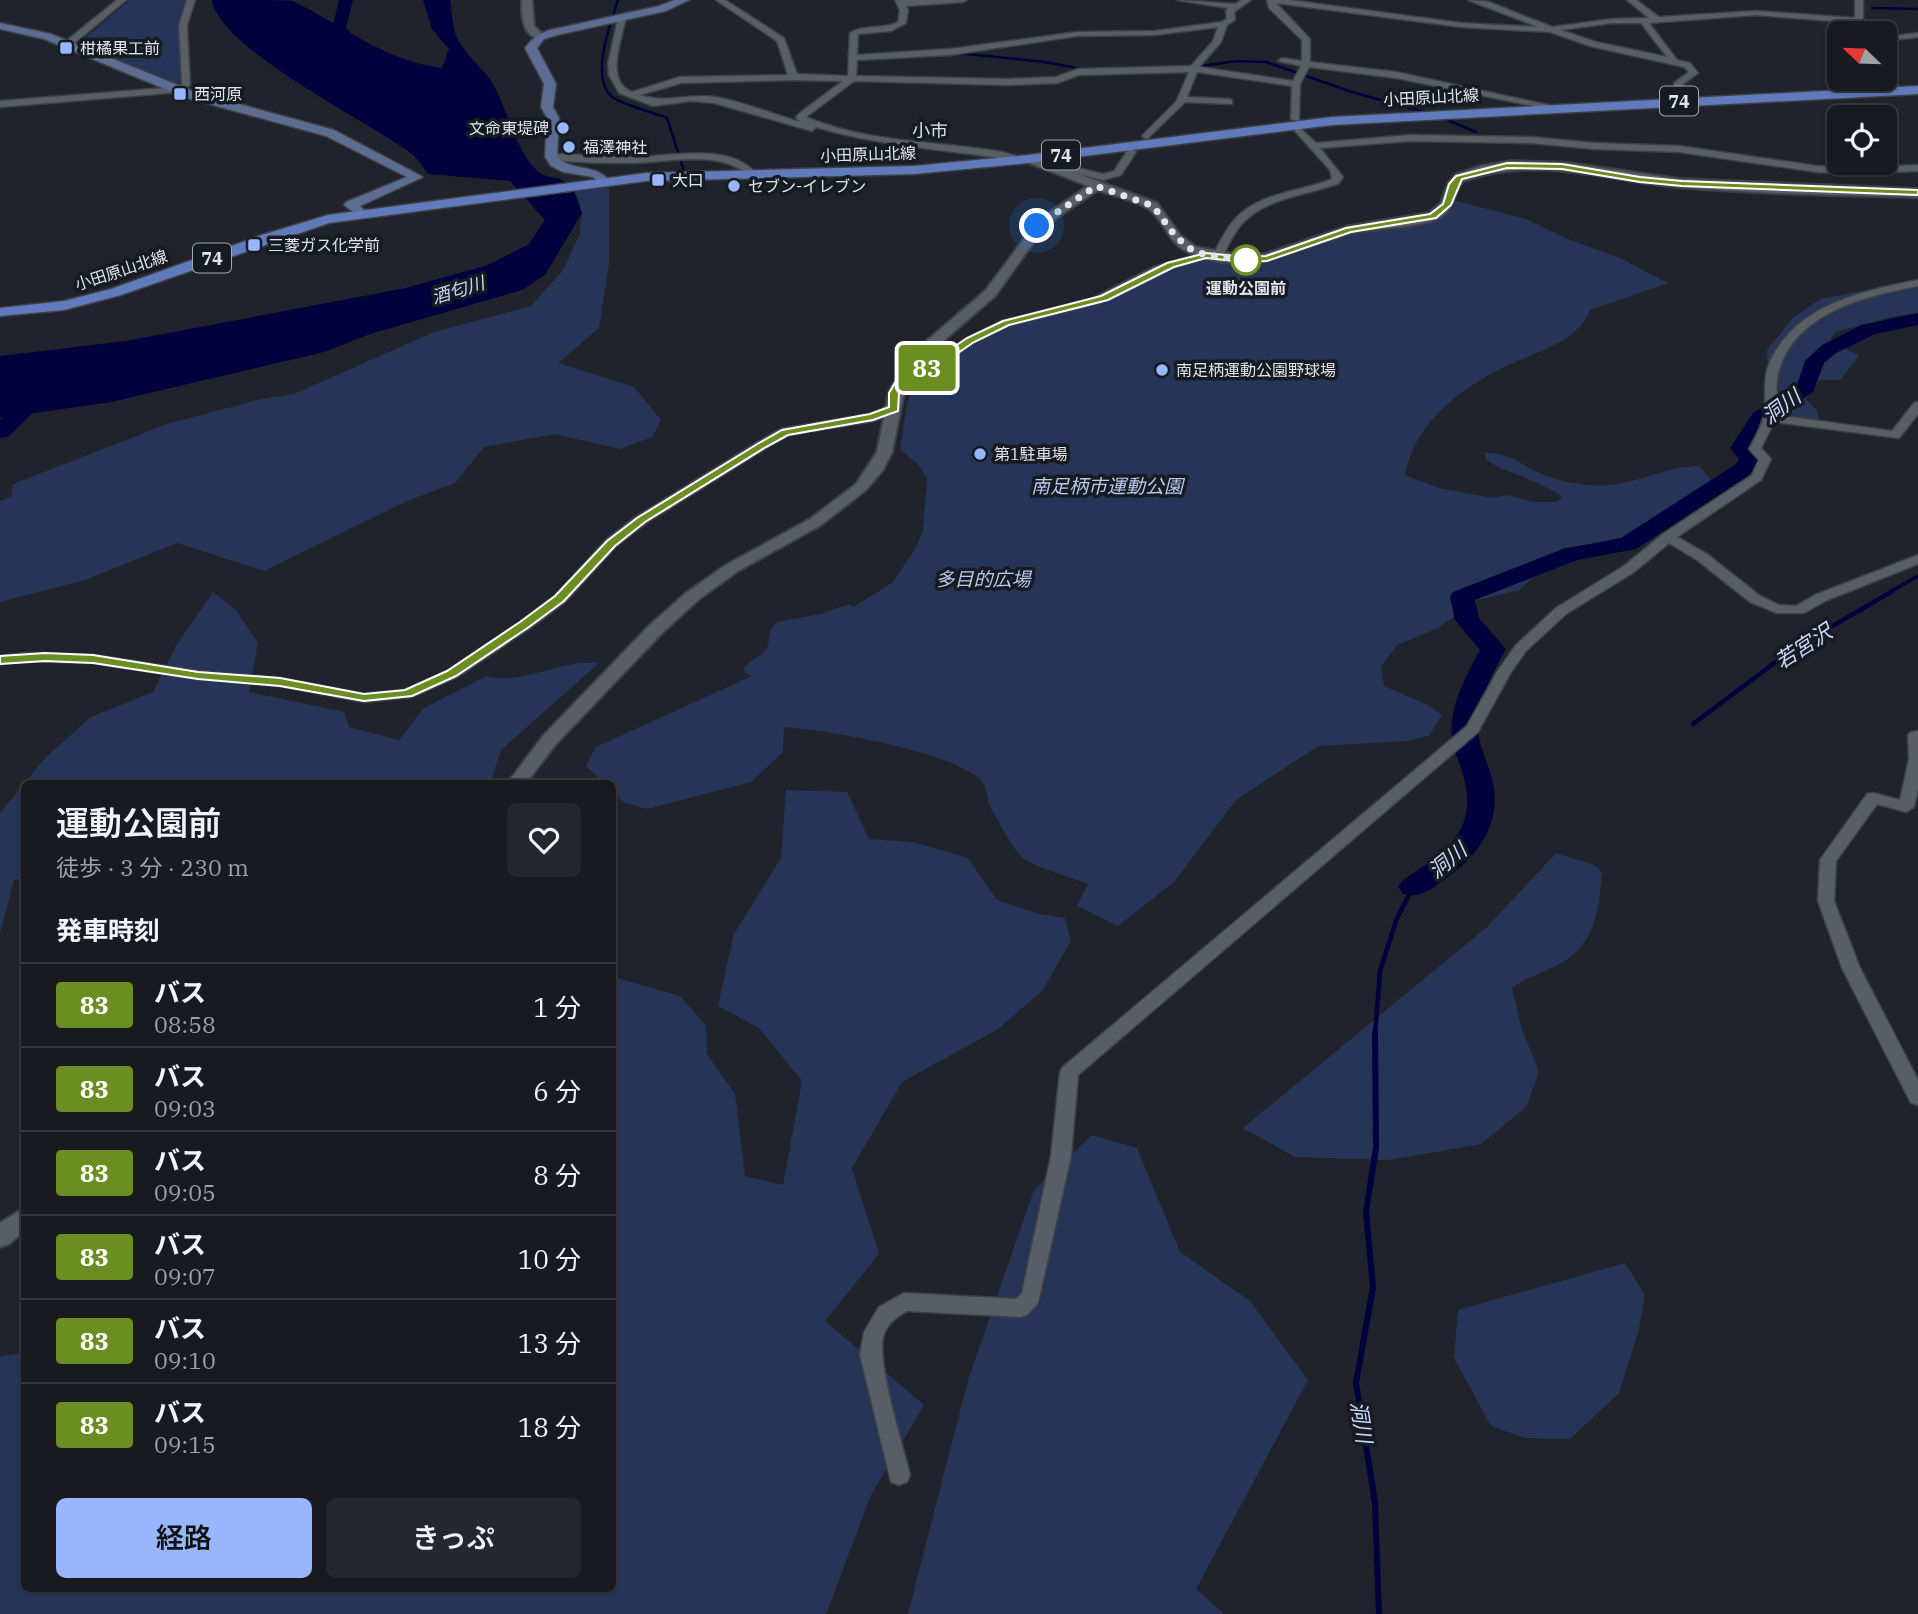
<!DOCTYPE html>
<html lang="ja">
<meta charset="utf-8">
<style>
:root{--surface:#181a20;--page:#25272d;--text:#f1f3f6;--muted:#9fa1a5;--line:#36383e;--accent:#97b6fd}
body{margin:0;font-family:"IBM Plex Serif","Noto Sans JP",serif;background:var(--page);color:var(--text);height:100vh;display:flex;flex-direction:column;font-size:26px;white-space:nowrap}
*{box-sizing:border-box;margin:0}
p{font-size:23px;color:var(--muted)}
.icon{flex:none;width:38px;height:38px;fill:none;stroke:currentColor;stroke-width:2;stroke-linecap:round;stroke-linejoin:round}
.map{position:relative;flex:1;overflow:hidden}
.drawer{position:absolute;left:21px;top:780px;width:595px;height:812px;display:flex;flex-direction:column;background:var(--surface);border-radius:10px;box-shadow:0 2px 5px #0004,0 0 0 2px var(--line)}
.drawer>*{flex:none}
.badge{padding:0 14px;border-radius:5px;font-size:24px;line-height:46px}
.needle{width:46px;rotate:293deg}
.controls{position:absolute;left:1827px;top:21px;display:grid;gap:14px}
.controls a{display:grid;place-items:center;width:70px;height:70px;border-radius:10px;background:var(--surface);box-shadow:0 2px 5px #0004,0 0 0 2px var(--line);font-size:35px}
.you{position:absolute;width:35px;height:35px;margin:-18px;border:5px solid #fff;border-radius:50%;background:#1a73e8;box-shadow:0 0 0 10px #1a73e833}
.map>.badge{position:absolute;translate:-50% -50%;box-shadow:0 0 0 4px #fff}
h2{padding:0 35px;font-size:26px;line-height:63px}
.round{display:grid;place-items:center;flex:none;width:74px;height:74px;border-radius:10px;background:var(--page)}
.summary{display:flex;align-items:center;justify-content:space-between;height:119px;padding:0 35px}
h1{font-size:33px;font-weight:600;line-height:52px}
.action{display:flex;gap:14px;margin-top:auto;padding:14px 35px}
.action a{flex:1;height:80px;border-radius:10px;background:var(--accent);color:#111;font-size:28px;font-weight:600;line-height:80px;text-align:center}
.action a+a{background:var(--page);color:var(--text)}
ul{padding:0;list-style:none}
li{display:flex;align-items:center;gap:21px;height:84px;padding:0 35px;border-top:2px solid var(--line)}
li div{flex:1}
li b{display:block;font-size:26px}
li em{font-style:normal}
li .badge{min-width:77px;font-weight:700;text-align:center}
.map>svg:first-child{display:block}
.green{fill:#263457}
.water{fill:#01023d}
.lines{fill:none;stroke-linecap:round;stroke-linejoin:round}
.stream-far3{stroke:#01023d;stroke-width:2.5}
.stream-far2{stroke:#01023d;stroke-width:3.5}
.stream-far1{stroke:#01023d;stroke-width:4.5}
.stream{stroke:#01023d;stroke-width:6}
.river{fill:#01023d;fill-rule:evenodd}
.minor-casing{stroke:#3d4046;stroke-width:3}
.tertiary-casing{stroke:#3d4046;stroke-width:4}
.secondary-casing{stroke:#3d4046;stroke-width:3}
.primary-casing{stroke:#3d4046;stroke-width:3}
.minor{fill:#595d66;fill-rule:evenodd}
.tertiary{fill:#595d66;fill-rule:evenodd}
.secondary{fill:#5d6c91;fill-rule:evenodd}
.primary{fill:#607abc;fill-rule:evenodd}
.line{fill:#6b8e23;stroke:#fff;stroke-width:2}
.walk{stroke:#e2e4e9;stroke-width:7;stroke-dasharray:0 12.6}
.poi-dot{fill:#97b6fd;stroke:#161a21;stroke-width:2.5}
.stop-dot{fill:#fff;stroke:#6b8e23;stroke-width:3.5}
.labels{text-anchor:middle;dominant-baseline:central;stroke-width:7;stroke-linejoin:round;paint-order:stroke}
.far-poi-label{font-size:16px;fill:#e2e4e9;stroke:#161a21;text-anchor:start}
.far-street-label{font-size:16px;fill:#e2e4e9;stroke:#161a21}
.far-stop-label{font-size:16px;font-weight:bold;fill:#e2e4e9;stroke:#161a21}
.shield{fill:#161a21;stroke:#a5a7ad;stroke-width:2}
.shield-label{font-size:18px;font-weight:bold;fill:#e2e4e9}
.far-neighbourhood-label{font-size:18px;fill:#dde1ec;stroke:#161a21}
.far-water-label{font-size:18px;font-style:italic;fill:#c8d9fe;stroke:#161a21}
.park-label{font-size:19px;font-style:italic;fill:#b9caef;stroke:#161a21}
.water-label{font-size:21px;font-style:italic;fill:#c8d9fe;stroke:#161a21}
</style>
<div class="map">
<svg width="1918" height="1614" viewBox="0 0 1918 1614">
<rect width="100%" height="100%" fill="#20232b"/>
<g class="green">
<polygon points="130,0 188,0 184,85 180,86 78,44"/>
<polygon points="609,187 609,264 599,328 558,363 634,387 661,420 652,437 620,449 555,434 484,447 455,483 407,501 264,571 177,543 85,580 0,602 0,501 11,497 13,484 167,424 262,399 294,394 434,332 531,306 563,270 579,236 582,213 575,189"/>
<path d="M 1453,200 L 1526,219 L 1565,238 L 1622,259 L 1668,283 L 1590,310 C 1579,340 1540,351 1513,363 C 1466,384 1414,421 1405,475 L 1439,488 L 1492,498 L 1507,495 L 1534,502 L 1557,502 L 1562,497 C 1539,480 1510,475 1486,460 L 1485,453 C 1511,452 1517,464 1540,473 C 1555,480 1571,483 1587,485 C 1629,490 1661,466 1699,466 L 1712,481 L 1621,540 L 1562,548 L 1520,590 L 1477,600 L 1438,628 L 1397,645 L 1381,667 L 1384,686 L 1428,705 L 1442,715 L 1429,736 L 1406,741 L 1318,746 L 1236,800 L 1174,882 L 1118,926 L 1077,906 L 1088,884 C 1073,878 1034,867 1023,858 C 1013,850 998,820 991,808 C 987,801 988,790 983,783 C 963,753 821,729 784,727 L 783,752 L 751,782 L 647,809 L 623,802 L 613,792 L 612,784 L 605,784 L 586,766 L 596,747 L 752,676 L 745,673 L 744,668 C 760,651 769,659 770,630 L 777,622 L 820,614 L 849,604 L 853,607 L 892,583 L 915,549 L 923,531 L 927,478 L 917,463 L 900,450 L 907,403 L 915,384 L 909,380 L 912,373 L 930,370 L 1001,327 L 1095,304 L 1152,274 L 1197,260 L 1270,260 L 1341,234 L 1435,220 L 1454,205 Z"/>
<polygon points="1918,280 1918,313 1891,317 1836,332 1830,339 1859,356 1840,380 1819,380 1806,399 1817,411 1820,422 1777,415 1768,376 1767,350 1793,318 1820,299"/>
<path d="M 213,592 L 236,610 L 258,643 L 249,692 L 344,712 L 349,727 L 399,740 L 424,708 L 487,676 C 523,686 561,659 599,663 L 501,750 L 490,784 L 24,784 L 24,878 L 14,880 L 0,933 L 0,813 L 45,758 L 91,717 L 153,692 L 176,646 Z"/>
<polygon points="786,790 847,792 869,839 913,842 968,858 997,900 1040,914 1065,918 1071,941 1042,991 998,1029 902,1082 852,1168 879,1254 825,1321 924,1405 871,1495 826,1614 0,1614 0,1357 24,1352 24,1589 612,1589 613,977 680,996 706,1026 707,1054 735,1094 745,1176 783,1185 802,1081 759,1028 718,1006 734,934 781,858"/>
<path d="M 1556,853 L 1594,865 L 1602,872 C 1599,905 1597,940 1566,960 C 1549,972 1529,975 1512,988 L 1521,1026 L 1539,1072 L 1526,1107 L 1481,1144 L 1389,1160 L 1295,1157 L 1243,1128 L 1487,927 Z"/>
<polygon points="1092,1135 1137,1148 1180,1252 1250,1301 1308,1380 1196,1589 1224,1614 908,1614 968,1380 1034,1190"/>
<polygon points="1625,1263 1645,1295 1639,1329 1619,1393 1570,1439 1525,1438 1491,1426 1454,1358 1458,1310"/>
</g>
<path class="water" d="M 212,0 C 226,0 285,0 293,1 C 340,24 387,62 442,68 L 449,49 L 432,29 L 423,0 L 450,0 C 452,12 452,27 457,38 C 466,57 487,70 496,90 C 508,114 514,142 531,164 C 552,191 566,160 582,213 L 545,275 L 522,290 L 370,334 L 324,352 L 111,402 L 0,418 L 0,356 L 126,341 L 406,288 L 488,265 L 529,244 L 545,220 L 510,181 L 428,174 C 423,167 417,158 411,153 C 371,123 218,48 212,0 Z"/>
<g class="lines">
<g class="stream-far3">
<path d="M 618,0 C 611,22 590,76 611,96 C 620,104 654,113 667,118 L 688,183"/>
<polyline points="1872,8 1918,9"/>
<polyline points="958,53 1045,62 1082,69 1164,67"/>
<polyline points="1194,67 1237,61 1266,62 1352,92 1432,114"/>
<polyline points="1440,117 1476,132"/>
</g>
<polyline class="stream-far2" points="1888,593 1918,576"/>
<g class="stream-far1">
<polyline points="1693,724 1793,649 1891,592"/>
<polyline points="1375,1035 1380,971 1397,918 1413,887"/>
</g>
<polyline class="stream" points="1375,1033 1376,1148 1366,1212 1373,1287 1356,1383 1375,1502 1379,1614"/>
<g class="river">
<polygon points="339,0 353,0 346,28 369,54 372,57 369,60 359,60 332,29"/>
<path d="M 1918,313 L 1918,325 L 1875,334 L 1836,353 L 1824,363 L 1813,392 L 1769,422 L 1752,447 L 1761,458 L 1753,473 L 1636,549 L 1577,560 L 1475,600 L 1479,618 L 1506,649 C 1493,672 1480,697 1478,724 C 1477,742 1486,758 1491,775 C 1504,820 1481,854 1445,879 C 1431,889 1421,899 1403,894 L 1398,887 L 1403,880 C 1443,853 1478,834 1464,778 C 1461,764 1453,751 1452,737 C 1449,706 1466,676 1480,650 L 1455,620 L 1450,597 L 1453,592 L 1563,549 L 1621,538 L 1736,464 L 1739,459 L 1730,448 L 1753,413 L 1797,385 L 1805,361 L 1822,345 L 1862,325 Z"/>
<polygon points="45,384 52,386 55,390 52,394 8,437 0,438 0,420 38,386"/>
</g>
<g class="minor-casing">
<g id="minor">
<polygon points="117,0 126,0 71,46 65,46 65,42"/>
<polygon points="187,0 195,0 187,25 190,85 181,92 0,107 0,101 177,87 182,84 179,25"/>
<path d="M 716,0 L 725,0 L 784,38 L 797,74 L 848,76 L 850,33 C 865,24 883,30 898,22 L 900,10 L 895,0 L 967,0 L 963,2 L 906,6 L 908,10 L 906,23 L 891,31 L 858,34 L 857,55 L 950,49 L 1077,32 L 1155,31 L 1221,22 L 1227,19 L 1226,11 L 1228,8 L 1177,0 L 1235,4 L 1242,0 L 1251,0 L 1234,12 L 1235,20 L 1227,25 L 1221,42 L 1199,67 L 1293,81 L 1301,66 L 1278,61 L 1282,58 L 1302,61 L 1302,40 L 1269,8 L 1267,0 L 1289,0 L 1461,23 L 1538,27 L 1468,0 L 1489,2 L 1552,27 L 1612,19 L 1649,18 L 1627,0 L 1636,0 L 1659,17 L 1756,11 L 1855,18 L 1855,0 L 1863,0 L 1863,20 L 1885,33 L 1875,33 L 1857,23 L 1756,15 L 1649,23 L 1677,60 L 1690,63 L 1698,73 L 1683,84 L 1686,101 L 1682,104 L 1678,101 L 1674,83 L 1689,72 L 1684,67 L 1590,46 L 1550,32 L 1461,27 L 1276,3 L 1310,39 L 1310,62 L 1396,72 L 1562,108 L 1558,111 L 1396,78 L 1309,67 L 1300,84 L 1299,121 L 1291,119 L 1292,86 L 1197,72 L 1187,97 L 1229,99 L 1232,100 L 1232,104 L 1185,102 L 1147,139 L 1142,136 L 1176,102 L 1189,72 L 1079,75 L 1057,83 L 1008,85 L 854,81 L 806,117 C 867,143 938,141 1002,152 C 1011,154 1020,159 1028,156 L 1103,174 L 1114,171 L 1128,150 L 1134,150 L 1136,152 L 1121,175 L 1103,180 L 1025,161 C 1017,164 1008,159 999,158 C 938,149 875,145 816,127 L 812,131 L 714,103 L 691,101 L 653,106 L 619,93 L 609,75 L 608,64 L 618,18 L 622,16 L 626,18 C 622,38 604,81 632,92 L 680,77 L 788,75 L 777,41 ZM 1612,23 L 1641,23 L 1667,57 L 1596,42 L 1561,30 ZM 1218,27 L 1213,41 L 1191,66 L 1078,69 L 1056,77 L 1008,79 L 856,76 L 857,60 L 950,55 L 1077,36 L 1155,35 ZM 793,80 L 843,81 L 801,112 L 796,117 L 800,122 C 772,114 743,102 715,97 C 689,93 664,104 640,95 L 681,83 Z"/>
<polygon points="1918,33 1918,37 1885,41 1885,37"/>
<polygon points="1885,73 1902,89 1902,93 1896,93 1883,79"/>
<path d="M 1299,127 L 1316,143 L 1410,135 L 1531,137 L 1594,143 L 1679,146 L 1817,166 L 1851,168 L 1918,165 L 1918,171 L 1851,174 L 1817,172 L 1679,152 L 1594,149 L 1531,143 L 1410,141 L 1320,148 L 1343,177 L 1339,183 C 1307,196 1264,197 1240,226 C 1232,236 1227,248 1221,259 L 1213,259 L 1212,257 C 1219,244 1225,230 1235,219 C 1260,192 1300,192 1332,179 L 1330,170 L 1294,130 Z"/>
<path d="M 551,154 C 579,154 606,157 633,157 C 670,157 726,142 755,172 L 747,174 C 717,150 670,162 635,163 C 609,163 573,163 548,159 L 546,157 Z"/>
<polygon points="1206,252 1211,255 1210,257 1162,271 1097,304 1010,325 975,342 929,371 908,372 902,369 908,366 928,364 967,338 1002,321 1089,300 1154,267"/>
<path d="M 1918,280 L 1918,286 C 1866,296 1800,311 1780,367 C 1774,382 1778,400 1776,415 L 1892,431 L 1914,403 L 1918,402 L 1918,414 L 1899,438 L 1774,422 L 1761,448 L 1771,459 L 1761,480 L 1677,537 L 1707,554 L 1760,596 L 1779,605 L 1796,606 L 1815,595 L 1918,555 L 1918,564 L 1825,601 L 1804,613 L 1777,613 L 1750,602 L 1697,560 L 1669,543 L 1634,572 L 1566,614 L 1526,651 L 1511,672 L 1478,732 L 1078,1075 L 1071,1156 L 1038,1303 L 1028,1314 L 1021,1317 L 907,1311 C 897,1317 888,1323 884,1334 C 875,1360 903,1445 910,1475 L 907,1482 L 899,1485 L 891,1482 L 860,1355 L 864,1332 L 879,1307 L 904,1293 L 1016,1299 L 1022,1293 L 1051,1156 L 1060,1072 L 1063,1067 L 1467,726 L 1497,672 L 1516,645 L 1556,608 L 1624,566 L 1663,534 L 1752,475 L 1759,460 L 1749,449 C 1756,436 1763,424 1765,410 C 1766,396 1763,381 1768,367 C 1791,306 1861,291 1918,280 Z"/>
<polygon points="894,404 900,408 898,411 873,421 788,435 766,448 646,523 616,546 565,602 530,628 457,677 412,697 364,702 280,686 198,679 93,663 28,661 0,664 0,656 28,653 93,655 198,671 280,678 364,694 404,690 447,671 520,622 555,596 606,540 636,517 758,442 781,429 870,414"/>
<polygon points="1918,731 1918,789 1914,807 1906,812 1877,804 1836,861 1834,901 1860,968 1918,1080 1918,1105 1911,1103 1842,968 1818,901 1820,860 1867,794 1873,793 1900,800 1909,759 1908,735 1911,732"/>
</g>
</g>
<g class="tertiary-casing">
<g id="tertiary">
<path d="M 522,0 L 532,0 L 534,26 L 545,37 L 544,39 C 523,40 521,16 522,0 Z"/>
<path d="M 1024,157 L 1032,157 L 1157,203 L 1180,235 L 1196,247 L 1245,256 L 1265,254 L 1349,226 L 1429,213 L 1441,203 L 1448,184 L 1455,175 L 1481,166 L 1512,161 L 1568,163 L 1679,179 L 1918,189 L 1918,197 C 1838,195 1758,194 1679,187 C 1604,180 1537,155 1463,181 C 1452,194 1455,211 1437,219 C 1416,228 1376,228 1352,233 C 1293,247 1257,279 1192,254 C 1168,245 1166,222 1149,209 C 1138,201 1112,195 1098,190 L 1046,225 L 995,296 L 933,350 L 915,371 L 904,392 L 892,452 L 883,470 L 866,490 L 821,525 L 738,571 L 698,600 L 662,633 L 556,744 L 525,784 L 507,784 L 543,736 L 650,625 L 686,593 L 726,565 L 810,519 L 856,484 L 877,452 L 889,392 L 904,366 L 923,344 L 986,290 L 1038,220 L 1088,186 L 1024,161 Z"/>
<polygon points="24,1208 24,1231 9,1244 0,1247 0,1223"/>
</g>
</g>
<g class="secondary-casing">
<g id="secondary">
<path d="M 675,0 L 689,0 L 666,11 L 557,35 L 544,39 L 537,48 L 556,84 L 553,107 L 559,118 L 557,157 C 574,173 595,162 610,182 L 604,186 L 593,177 L 563,172 L 551,166 L 545,157 L 547,118 L 541,107 L 544,84 L 525,48 C 533,38 538,34 550,30 L 659,6 Z"/>
<polygon points="0,23 51,34 195,92 334,130 423,177 360,206 368,214 361,218 344,205 346,202 407,177 326,136 187,98 44,39 0,29"/>
</g>
</g>
<g class="primary-casing">
<polygon id="primary" points="1918,86 1918,94 1332,125 1028,163 914,174 646,181 329,223 121,295 64,310 0,316 0,308 64,301 111,289 262,235 328,215 646,173 914,166 1028,155 1332,117"/>
</g>
<use href="#minor" class="minor"/>
<use href="#tertiary" class="tertiary"/>
<use href="#secondary" class="secondary"/>
<use href="#primary" class="primary"/>
</g>
<polygon class="line" points="1507,163 1562,164 1640,177 1682,181 1918,190 1918,195 1682,186 1640,182 1562,169 1507,168 1462,179 1451,205 1436,218 1351,232 1267,261 1245,262 1206,258 1174,267 1108,300 1009,325 974,342 936,368 925,372 911,372 899,393 898,411 873,420 788,435 766,447 645,522 615,546 564,601 529,627 456,676 412,696 364,701 280,686 198,679 93,663 45,661 0,664 0,656 45,653 93,655 198,672 280,678 364,694 405,690 447,671 520,622 555,596 607,541 637,518 759,443 782,430 870,414 889,407 889,393 904,367 929,364 967,338 1003,321 1101,296 1167,263 1206,253 1245,257 1266,256 1346,228 1430,214 1443,204 1449,184 1456,176"/>
<g class="lines">
<polyline class="walk" points="1037,226 1096,186 1153,206 1176,237 1192,250 1206,255 1246,260"/>
</g>
<g class="poi-dot">
<rect x="59" y="41" width="14" height="14" rx="3.5"/>
<rect x="173" y="87" width="14" height="14" rx="3.5"/>
<circle cx="563" cy="128" r="7"/>
<circle cx="569" cy="147" r="7"/>
<rect x="651" y="173" width="14" height="14" rx="3.5"/>
<circle cx="734" cy="186" r="7"/>
<rect x="247" y="238" width="14" height="14" rx="3.5"/>
<circle cx="1162" cy="370" r="7"/>
<circle cx="980" cy="454" r="7"/>
</g>
<circle class="stop-dot" cx="1246" cy="260" r="14"/>
<g class="labels">
<g class="far-poi-label">
<text x="80" y="48">柑橘果工前</text>
<text x="194" y="94">西河原</text>
<text x="549" y="128" text-anchor="end">文命東堤碑</text>
<text x="583" y="147">福澤神社</text>
<text x="672" y="180">大口</text>
<text x="748" y="186">セブン-イレブン</text>
<text x="268" y="245">三菱ガス化学前</text>
<text x="1176" y="370">南足柄運動公園野球場</text>
<text x="994" y="454">第1駐車場</text>
</g>
<g class="far-street-label">
<text transform="translate(1431 97) rotate(-3)">小田原山北線</text>
<text transform="translate(868 154) rotate(-2)">小田原山北線</text>
<text transform="translate(121 270) rotate(-18)">小田原山北線</text>
</g>
<g class="far-stop-label">
<text x="1246" y="288">運動公園前</text>
</g>
<g class="shield">
<rect x="1660" y="86.5" width="38" height="29" rx="5"/>
<rect x="1042" y="140.5" width="38" height="29" rx="5"/>
<rect x="193" y="243.5" width="38" height="29" rx="5"/>
</g>
<g class="shield-label">
<text x="1679" y="101">74</text>
<text x="1061" y="155">74</text>
<text x="212" y="258">74</text>
</g>
<g class="far-neighbourhood-label">
<text x="930" y="130">小市</text>
</g>
<g class="far-water-label">
<text transform="translate(458 290) rotate(-17)">酒匂川</text>
</g>
<g class="park-label">
<text x="1107" y="486">南足柄市運動公園</text>
<text x="983" y="579">多目的広場</text>
</g>
<g class="water-label">
<text transform="translate(1781 406) rotate(-37)">洞川</text>
<text transform="translate(1803 646) rotate(-33)">若宮沢</text>
<text transform="translate(1447 860) rotate(-39)">洞川</text>
<text transform="translate(1362 1422) rotate(81)">洞川</text>
</g>
</g>
</svg>
<div class="controls">
<a><svg class="needle" viewBox="-14 -14 28 28"><path d="M0-13l5 13h-10z" fill="#e53935"/><path d="M0 13l5-13h-10z" fill="#9fa1a5"/></svg></a>
<a><svg class="icon" aria-label="locate" viewBox="0 0 24 24"><circle cx="12" cy="12" r="6"/><path d="M12 2v4M12 18v4M2 12h4M18 12h4"/></svg></a>
</div>
<div class="you" style="left:1037px;top:226px"></div>
<b class="badge" style="left:927px;top:368px;background:#6b8e23;color:#fff">83</b>
<section class="drawer">
<div class="summary"><div><h1>運動公園前</h1><p>徒歩 · 3 分 · 230 m</p></div><a class="round"><svg class="icon" aria-label="heart" viewBox="0 0 24 24"><path d="M12 20l-8-8c-3-5 5-10 8-4 3-6 11-1 8 4z"/></svg></a></div>
<h2>発車時刻</h2>
<ul>
<li><span class="badge" style="background:#6b8e23;color:#fff">83</span><div><b>バス</b><p>08:58</p></div><em>1 分</em></li>
<li><span class="badge" style="background:#6b8e23;color:#fff">83</span><div><b>バス</b><p>09:03</p></div><em>6 分</em></li>
<li><span class="badge" style="background:#6b8e23;color:#fff">83</span><div><b>バス</b><p>09:05</p></div><em>8 分</em></li>
<li><span class="badge" style="background:#6b8e23;color:#fff">83</span><div><b>バス</b><p>09:07</p></div><em>10 分</em></li>
<li><span class="badge" style="background:#6b8e23;color:#fff">83</span><div><b>バス</b><p>09:10</p></div><em>13 分</em></li>
<li><span class="badge" style="background:#6b8e23;color:#fff">83</span><div><b>バス</b><p>09:15</p></div><em>18 分</em></li>
</ul>
<div class="action"><a>経路</a><a>きっぷ</a></div>
</section>
</div>
